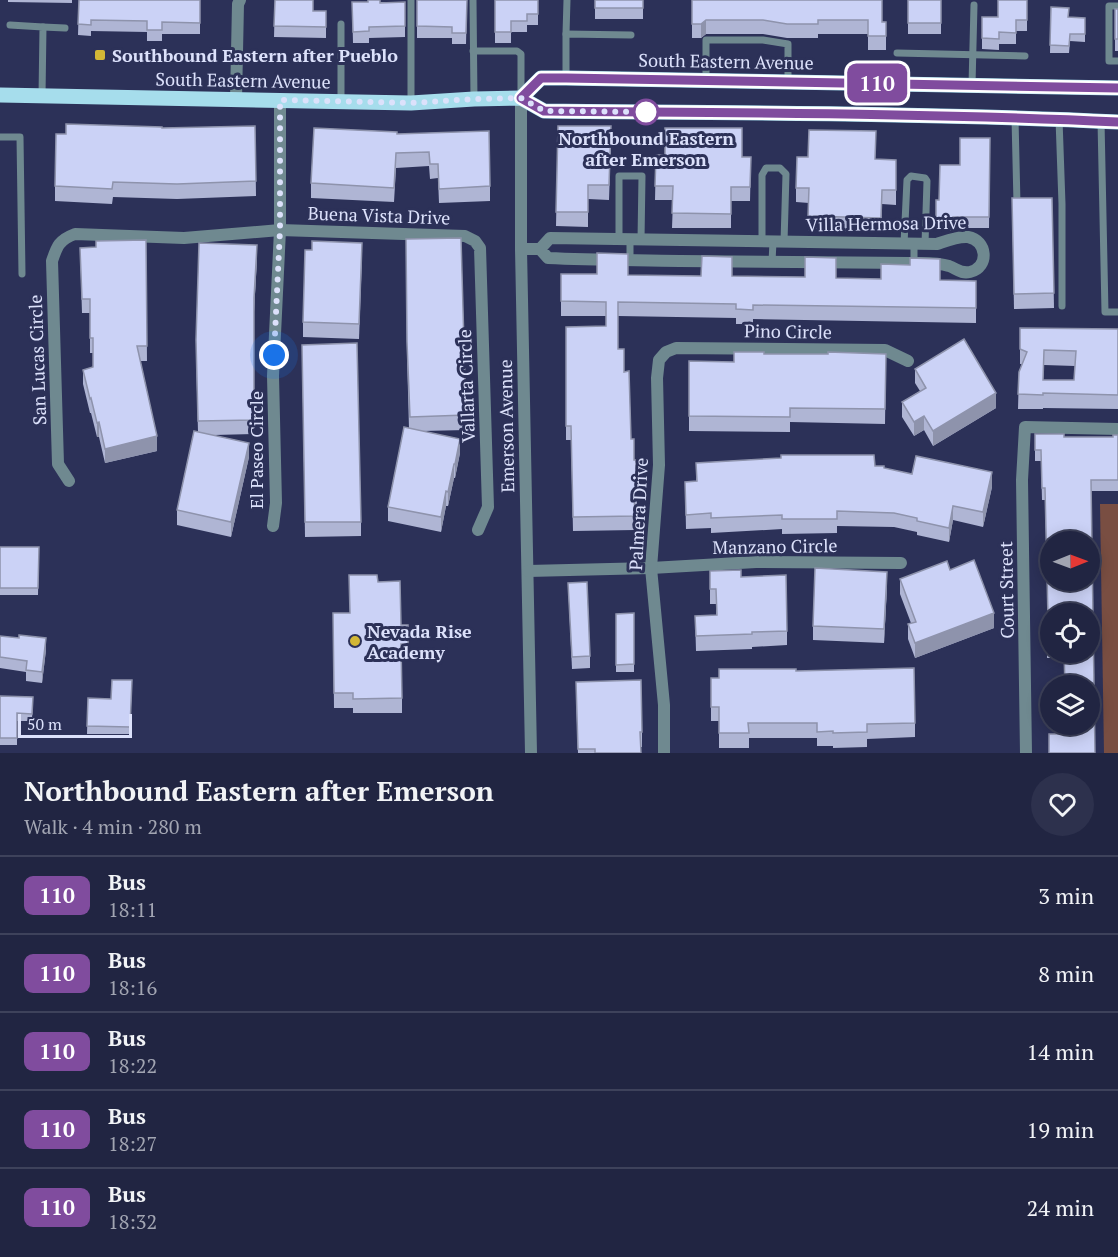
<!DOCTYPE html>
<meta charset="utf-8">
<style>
:root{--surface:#212542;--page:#2d314d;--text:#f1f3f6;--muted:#a2a5b2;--line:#3e425b}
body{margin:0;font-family:"PT Serif",serif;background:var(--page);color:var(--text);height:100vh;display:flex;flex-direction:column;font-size:22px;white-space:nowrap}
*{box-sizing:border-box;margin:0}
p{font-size:20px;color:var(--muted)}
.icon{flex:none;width:33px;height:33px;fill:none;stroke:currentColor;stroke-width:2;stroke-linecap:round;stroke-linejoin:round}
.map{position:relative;height:753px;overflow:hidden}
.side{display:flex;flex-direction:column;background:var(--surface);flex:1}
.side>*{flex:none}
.badge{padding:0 12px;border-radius:9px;font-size:21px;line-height:39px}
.needle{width:39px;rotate:89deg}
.buttons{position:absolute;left:1040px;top:531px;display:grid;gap:12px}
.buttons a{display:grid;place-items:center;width:60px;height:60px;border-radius:50%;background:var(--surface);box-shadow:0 3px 15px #0003,0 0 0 2px var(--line);font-size:30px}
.scale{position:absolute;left:18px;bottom:15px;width:114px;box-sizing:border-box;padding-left:6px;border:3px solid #dce1fb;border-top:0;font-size:16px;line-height:21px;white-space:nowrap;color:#dce1fb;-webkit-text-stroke:4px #2c3158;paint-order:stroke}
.you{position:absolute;width:30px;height:30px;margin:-15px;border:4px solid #fff;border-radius:50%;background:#1a73e8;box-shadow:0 0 0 9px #1a73e833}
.map>.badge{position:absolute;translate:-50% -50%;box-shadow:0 0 0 3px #fff}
.round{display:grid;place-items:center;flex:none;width:63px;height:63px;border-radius:32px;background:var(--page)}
.head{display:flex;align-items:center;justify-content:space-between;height:102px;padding:0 24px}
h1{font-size:28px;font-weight:700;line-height:45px}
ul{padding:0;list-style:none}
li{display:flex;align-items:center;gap:18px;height:78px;padding:0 24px;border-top:2px solid var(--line)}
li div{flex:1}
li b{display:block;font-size:22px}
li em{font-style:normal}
li .badge{min-width:66px;font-weight:700;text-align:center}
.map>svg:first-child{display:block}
.green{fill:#794e42}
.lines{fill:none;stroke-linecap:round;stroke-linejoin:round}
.service{stroke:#6f8990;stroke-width:7}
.minor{stroke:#6f8990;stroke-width:12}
.primary{stroke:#a6ddec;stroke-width:15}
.wall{fill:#afb5d4;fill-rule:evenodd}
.shaded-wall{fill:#8e93ac}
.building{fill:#cbd2f6;stroke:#8e93ac;stroke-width:1.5;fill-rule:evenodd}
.line-casing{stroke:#fff;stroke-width:14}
.line{stroke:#804c9e;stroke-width:9}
.walk{stroke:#dce1fb;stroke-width:6;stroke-dasharray:0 10.8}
.poi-dot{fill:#d2b736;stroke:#2c3158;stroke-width:2}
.stop-dot{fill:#fff;stroke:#804c9e;stroke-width:3}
.labels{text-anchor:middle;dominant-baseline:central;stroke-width:6;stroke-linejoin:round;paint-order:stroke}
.poi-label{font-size:18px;font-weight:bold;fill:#dce1fb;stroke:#2c3158;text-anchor:start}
.street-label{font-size:18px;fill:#dce1fb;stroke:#2c3158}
.stop-label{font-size:18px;font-weight:bold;fill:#dce1fb;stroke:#2c3158}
</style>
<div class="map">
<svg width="1118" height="753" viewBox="0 0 1118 753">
<rect width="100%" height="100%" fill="#2c3158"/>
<polygon class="green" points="1100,504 1118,504 1118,753 1104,753"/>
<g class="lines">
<g class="service">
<polyline points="411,0 411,103"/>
<polyline points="473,0 474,99"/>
<polyline points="1118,6 1109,6 1109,61 1118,61"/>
<polyline points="341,24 341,102"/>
<polyline points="10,25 43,27 42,96"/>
<polyline points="43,27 65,28"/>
<polyline points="566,34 567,0"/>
<polyline points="473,51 517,51 521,54 521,95"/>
<polyline points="897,53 1025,56"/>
<polyline points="566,78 566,34 631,35"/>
<polyline points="706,80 706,40 763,40 788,44 788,82"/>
<polyline points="972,85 974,5"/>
<polyline points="1015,118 1017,204 1018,204"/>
<polyline points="1059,119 1062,204 1062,306"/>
<polyline points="1101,121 1105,312 1118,312"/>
<polyline points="0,137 20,137 22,274"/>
<polyline points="619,239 619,176 642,176 641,240"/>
<polyline points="762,241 762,175 766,168 780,168 786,174 784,242"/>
<polyline points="904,244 907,180 911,176 925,178 927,181 925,244"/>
<polyline points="630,260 630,239"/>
<polyline points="772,262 773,242"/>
<polyline points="914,263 914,244"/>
</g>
<g class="minor">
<polyline points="521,98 521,249 531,753"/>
<polyline points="236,100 238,4 240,0"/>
<path d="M 521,249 L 540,249 L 550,238 L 937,244 C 946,241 958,236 968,237 C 987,240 990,267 970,272 C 961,274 957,269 949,266 C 937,262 921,263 909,263 C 833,262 756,262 680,261 C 636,260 592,260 548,258 L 540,249"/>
<path d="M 69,481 L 58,464 L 52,261 C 57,246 59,240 75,234 L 184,238 L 280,230 L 465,236 L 475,241 L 480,248 L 488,507 L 478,530"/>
<polyline points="273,526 276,503 273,376 280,230 280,100"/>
<polyline points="528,571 651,568 756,562 901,563"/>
<polyline points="664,753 664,705 651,568 659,465 657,378 659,360 666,352 676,348 885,350 908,361"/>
<polyline points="1026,753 1022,480 1025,427 1118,429"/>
</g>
<g class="primary">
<path d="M 0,95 L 411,103 L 474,99 L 521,98 L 544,111 C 735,113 927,113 1118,122"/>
<polyline points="521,98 541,78 566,78 1118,88"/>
</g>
</g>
<g class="wall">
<polygon points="8,0 72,0 72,3 8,2"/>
<polygon points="79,0 200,0 200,34 162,34 162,41 147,41 147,32 91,31 91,36 78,35"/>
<polygon points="275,0 313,11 326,11 326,38 274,37"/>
<polygon points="417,0 467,0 466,44 452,44 452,38 417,38"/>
<polygon points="495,0 538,0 538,25 527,25 527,32 511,32 511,43 495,43"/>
<rect x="595" y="0" width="48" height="19"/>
<polygon points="692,0 886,22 886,50 868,50 868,34 818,34 818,38 787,38 763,34 706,34 701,38 692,38"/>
<rect x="908" y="0" width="33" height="34"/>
<polygon points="1027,0 1027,31 1016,31 1016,44 999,44 999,50 982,49 982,17 998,17"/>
<polygon points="352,2 405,2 405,37 369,38 369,43 353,43"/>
<polygon points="1051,7 1068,17 1085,18 1085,42 1070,41 1069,53 1050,53"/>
<rect x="1115" y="9" width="3" height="42"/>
<polygon points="255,126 256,196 177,199 113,197 112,204 55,201 55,186 66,134 162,128"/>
<polygon points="558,126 611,141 609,200 588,199 588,227 556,226"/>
<polygon points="397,134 490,186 490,201 439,203 438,178 430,179 429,166 396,168 394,202 311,198 311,183"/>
<polygon points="990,138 989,228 953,228 953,230 950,231 936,231 936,200 939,200 960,165"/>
<polygon points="656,155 751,157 750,201 731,201 731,228 672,228 673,200 655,200"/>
<polygon points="875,159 896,160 896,205 882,204 881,232 808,231 809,203 796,202 796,188"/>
<polygon points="1012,198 1052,198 1054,308 1014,309"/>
<polygon points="406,239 466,415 466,430 422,431 460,453 455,478 454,478 448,506 446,506 441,532 388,521 388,507 409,429 407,356"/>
<polygon points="146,240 147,361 140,361 157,451 105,463 99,437 97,437 91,413 90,413 83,384 83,370 93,367 93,353 90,353 90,313 82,313 80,248 96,247"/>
<polygon points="362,257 359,339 303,337 303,322"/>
<polygon points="257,259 254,312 254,434 214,435 249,457 231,537 177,525 177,510 198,432 196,354"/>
<polygon points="561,274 836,278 976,281 976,323 753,319 753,324 736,324 736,318 618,316 618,349 624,372 631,439 634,460 636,460 637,508 635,508 635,530 573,531 571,440 566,440 566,327 606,326 606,316 561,316"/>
<path d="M 1020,328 L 1118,329 L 1118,409 L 1043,408 L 1043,409 L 1018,409 L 1019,372 L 1022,364 L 1020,364 ZM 1044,365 L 1075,366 L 1074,380 L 1043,380 Z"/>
<polygon points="302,345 361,522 361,536 305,537"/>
<polygon points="764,354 886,354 885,424 790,422 790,432 689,431 689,361 734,362"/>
<polygon points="915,369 996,408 933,446 924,430 914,436 902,417 902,402 920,391 915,383"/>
<path d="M 1035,434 L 1064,434 L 1064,437 L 1113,437 L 1113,435 L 1118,435 L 1118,491 L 1091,491 L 1095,753 L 1049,753 L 1049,734 L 1065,734 L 1065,724 L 1089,724 L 1089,686 L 1065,686 L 1064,658 L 1047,658 L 1047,618 L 1048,618 L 1045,500 L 1042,500 L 1041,461 L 1035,461 ZM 1050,542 L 1089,542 L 1089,580 L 1050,580 ZM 1050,614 L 1089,614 L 1089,652 L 1050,652 Z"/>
<polygon points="696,463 875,466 912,474 992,487 983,527 953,520 949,542 917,535 917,532 894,527 837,526 837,533 782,534 782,529 711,533 711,528 686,529 685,482 696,481"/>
<polygon points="0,547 39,547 38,595 0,595"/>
<polygon points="950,570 994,628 915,658 908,639 908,624 911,623 900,594 900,579"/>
<polygon points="710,571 741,577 787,631 787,645 752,647 752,649 696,651 695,616 716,615 716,604 710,604"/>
<polygon points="378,582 401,625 408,644 408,658 402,658 402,713 353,713 353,708 334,708 333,613 350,613"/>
<polygon points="568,583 590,656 590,668 572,669"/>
<polygon points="887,587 884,643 813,640 813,626"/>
<polygon points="634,613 634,672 616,672 616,614"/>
<polygon points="0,636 46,650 42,683 26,681 26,672 0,668"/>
<polygon points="796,671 915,723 915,737 867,739 867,747 833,748 833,746 817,746 817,738 749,738 749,748 719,748 719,721 711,721 711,707 719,678"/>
<polygon points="132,680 130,734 87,734 88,698 111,699"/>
<polygon points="0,696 33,697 32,721 17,721 17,745 0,745"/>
<polygon points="576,696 642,732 642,747 641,747 641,753 578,753"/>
</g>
<g class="shaded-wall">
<polygon points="706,20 706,34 701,38 701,24"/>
<polygon points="953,219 953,230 950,231 950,220"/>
<polygon points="257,245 257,259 254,312 254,298"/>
<polygon points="996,393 996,408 933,446 933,431"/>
<polygon points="924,416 924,430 914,436 914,422"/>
<polygon points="99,422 99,437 97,437 97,423"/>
<polygon points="157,436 157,451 105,463 105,449"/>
<polygon points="460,439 460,453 455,478 455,464"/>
<polygon points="249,443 249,457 231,537 231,522"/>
<polygon points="454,464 454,478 448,506 448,492"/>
<polygon points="992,472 992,487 983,527 983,512"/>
<polygon points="446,491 446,506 441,532 441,517"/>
<polygon points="953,506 953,520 949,542 949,528"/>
<polygon points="887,572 887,587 884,643 884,629"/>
<polygon points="994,613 994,628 915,658 915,643"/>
<polygon points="46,638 46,650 42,683 42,672"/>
</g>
<g class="building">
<polygon points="79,0 200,0 200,23 162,22 162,30 147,30 147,21 91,20 91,25 78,24"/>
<polygon points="275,0 313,0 313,11 326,11 326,27 274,26"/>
<polygon points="368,0 380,0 380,3 405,2 405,26 369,27 369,31 353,32 352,2 368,2"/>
<polygon points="417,0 467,0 466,33 452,33 452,27 417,26"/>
<polygon points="495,0 538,0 538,14 527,14 527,21 511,21 511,32 495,32"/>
<rect x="595" y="0" width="48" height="8"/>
<polygon points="692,0 882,0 882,22 886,22 886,36 868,36 868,20 818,20 818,24 787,24 763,20 706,20 701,24 692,24"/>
<rect x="908" y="0" width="33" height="23"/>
<polygon points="998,0 1027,0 1027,20 1016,20 1016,33 999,32 999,39 982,38 982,17 998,17"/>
<polygon points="1051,7 1069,8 1068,17 1085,18 1085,34 1070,34 1069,46 1050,45"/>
<rect x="1115" y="9" width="3" height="30"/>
<polygon points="66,124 162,127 162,128 255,126 256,181 177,184 113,182 112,189 55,186 56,134 66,134"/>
<polygon points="558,126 611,126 609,185 588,185 588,212 556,212"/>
<polygon points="314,128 397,132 397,134 489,131 490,186 439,189 438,164 430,164 429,152 396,153 394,188 311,183"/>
<polygon points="665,128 742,128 742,157 751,157 750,187 731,187 731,214 672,213 673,186 655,186 656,155 665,155"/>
<polygon points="809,130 876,131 875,159 896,160 896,190 882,190 881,218 808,216 809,188 796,188 797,157 808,157"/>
<polygon points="960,138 990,138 989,217 953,217 953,219 950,220 936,220 936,200 939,200 940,165 960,165"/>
<polygon points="1012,198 1052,198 1054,293 1014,294"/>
<polygon points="461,238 466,415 410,417 407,342 406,239"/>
<polygon points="146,240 147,346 137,346 157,436 105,449 99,422 97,423 91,398 90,399 83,370 93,367 93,338 90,338 90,299 82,299 80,248 96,247 96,241"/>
<polygon points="312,241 362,243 359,324 303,322 305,250 312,250"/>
<polygon points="199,243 257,245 254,298 254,420 198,421 196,340"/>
<polygon points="597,253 628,254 628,275 701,276 702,256 732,257 732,276 805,277 805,257 836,258 836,278 881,279 881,264 910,265 910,258 940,259 940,280 976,281 976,308 753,305 753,310 736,309 736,304 618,302 618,349 624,349 624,372 629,371 631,439 634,439 634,460 636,460 637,493 634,493 635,516 573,517 571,426 566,426 566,327 606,326 606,302 561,301 561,274 597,274"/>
<path d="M 1020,328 L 1118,329 L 1118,395 L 1043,393 L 1043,395 L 1018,394 L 1019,372 L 1027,352 L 1020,349 ZM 1044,350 L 1076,351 L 1074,380 L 1043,380 Z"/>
<polygon points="964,339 996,393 933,431 924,416 914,422 902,402 926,388 915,369"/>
<polygon points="357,343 361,522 305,522 302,345"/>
<polygon points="734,352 764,352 764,354 828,354 828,352 886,354 885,409 790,408 790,417 689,416 689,361 734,362"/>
<polygon points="404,427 460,439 455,464 454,464 448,492 446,491 441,517 388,507"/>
<polygon points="194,431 249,443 231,522 177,510"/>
<path d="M 1035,434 L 1064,434 L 1064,437 L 1113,437 L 1113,435 L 1118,435 L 1118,480 L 1091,480 L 1095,753 L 1049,753 L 1049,734 L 1066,734 L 1065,724 L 1089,724 L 1089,686 L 1065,686 L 1064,652 L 1089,652 L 1089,614 L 1050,614 L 1050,647 L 1047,647 L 1047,618 L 1048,618 L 1045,488 L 1042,488 L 1041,450 L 1035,450 ZM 1050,542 L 1089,542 L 1089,580 L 1050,580 Z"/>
<polygon points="781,455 874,455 875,466 884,466 884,468 912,474 916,456 992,472 983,512 953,506 949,528 917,521 917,518 894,513 837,511 837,519 782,519 782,515 711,518 711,513 686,515 685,482 697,481 696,463 781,458"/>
<polygon points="0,547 39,547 38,588 0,588"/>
<polygon points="974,560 994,613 915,643 908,624 916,622 900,579 947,561 950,570"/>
<polygon points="815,568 887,572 884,629 813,626"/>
<polygon points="741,570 741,577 786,575 787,631 752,632 752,634 696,636 695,616 717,615 716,589 710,589 710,571"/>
<polygon points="349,575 377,575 378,582 400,581 401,625 408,625 408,644 401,644 402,698 353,699 353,693 334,693 333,613 350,613"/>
<polygon points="587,582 590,656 572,657 568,583"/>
<polygon points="634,613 634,664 616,665 616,614"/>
<polygon points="19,635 46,638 42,672 26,670 27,661 0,657 0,636 19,638"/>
<polygon points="914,668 915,723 867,724 867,732 833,733 833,731 817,732 817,723 748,723 749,733 719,733 719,707 711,707 711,678 719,678 719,669 796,669 796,671"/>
<polygon points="112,680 132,680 130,727 87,726 88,698 111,699"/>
<polygon points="641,680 642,732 640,732 641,753 595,753 595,749 578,749 576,682"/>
<polygon points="0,696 33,697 32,714 17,713 17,738 0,738"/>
</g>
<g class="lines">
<g class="line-casing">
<path id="line" d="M 1118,88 L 566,78 L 541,78 L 521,98 L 544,111 C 735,113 927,113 1118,122"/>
</g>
<use href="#line" class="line"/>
<polyline class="walk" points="274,355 280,230 280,100 411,103 474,99 521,98 544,111 655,112 646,112"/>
</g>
<g class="poi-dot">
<rect x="94" y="49" width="12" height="12" rx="3"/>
<circle cx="355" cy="641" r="6"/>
</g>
<circle class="stop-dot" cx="646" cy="112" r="12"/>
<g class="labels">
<g class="poi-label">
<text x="112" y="55">Southbound Eastern after Pueblo</text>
<text x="367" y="631">Nevada Rise<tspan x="367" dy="21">Academy</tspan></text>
</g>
<g class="street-label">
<text transform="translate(726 61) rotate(1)">South Eastern Avenue</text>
<text transform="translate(243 80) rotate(1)">South Eastern Avenue</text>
<text transform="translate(379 215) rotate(2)">Buena Vista Drive</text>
<text transform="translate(886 223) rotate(-1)">Villa Hermosa Drive</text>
<text transform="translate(788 331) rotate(1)">Pino Circle</text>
<text transform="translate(37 360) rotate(-92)">San Lucas Circle</text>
<text transform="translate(466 386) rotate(-92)">Vallarta Circle</text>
<text transform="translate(506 426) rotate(-91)">Emerson Avenue</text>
<text transform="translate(256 450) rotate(-90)">El Paseo Circle</text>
<text transform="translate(638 514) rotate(-87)">Palmera Drive</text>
<text transform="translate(775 546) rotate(-1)">Manzano Circle</text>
<text transform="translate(1006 590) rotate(-91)">Court Street</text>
</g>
<g class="stop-label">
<text x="646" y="138">Northbound Eastern<tspan x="646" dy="21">after Emerson</tspan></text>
</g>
</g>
</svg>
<div class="buttons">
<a><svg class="needle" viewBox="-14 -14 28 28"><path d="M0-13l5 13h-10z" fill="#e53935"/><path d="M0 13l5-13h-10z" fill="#a2a5b2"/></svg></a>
<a><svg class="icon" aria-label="locate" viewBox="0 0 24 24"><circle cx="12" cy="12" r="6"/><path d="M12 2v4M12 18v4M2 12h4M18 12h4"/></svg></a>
<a><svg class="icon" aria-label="layers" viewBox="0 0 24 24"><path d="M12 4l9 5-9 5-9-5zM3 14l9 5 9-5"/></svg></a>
</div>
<div class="scale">50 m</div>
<div class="you" style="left:274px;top:355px"></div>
<b class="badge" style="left:877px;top:83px;background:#804c9e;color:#fff">110</b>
</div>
<section class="side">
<div class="head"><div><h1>Northbound Eastern after Emerson</h1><p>Walk · 4 min · 280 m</p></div><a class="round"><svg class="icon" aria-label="heart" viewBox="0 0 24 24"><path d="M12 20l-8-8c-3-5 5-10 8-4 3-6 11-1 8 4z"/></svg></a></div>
<ul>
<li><span class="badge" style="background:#804c9e;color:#fff">110</span><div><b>Bus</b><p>18:11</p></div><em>3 min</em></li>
<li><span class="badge" style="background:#804c9e;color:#fff">110</span><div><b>Bus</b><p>18:16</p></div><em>8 min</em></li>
<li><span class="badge" style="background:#804c9e;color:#fff">110</span><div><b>Bus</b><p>18:22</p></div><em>14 min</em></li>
<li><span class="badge" style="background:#804c9e;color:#fff">110</span><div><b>Bus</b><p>18:27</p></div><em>19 min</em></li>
<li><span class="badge" style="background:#804c9e;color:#fff">110</span><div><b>Bus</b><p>18:32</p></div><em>24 min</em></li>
</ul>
</section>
